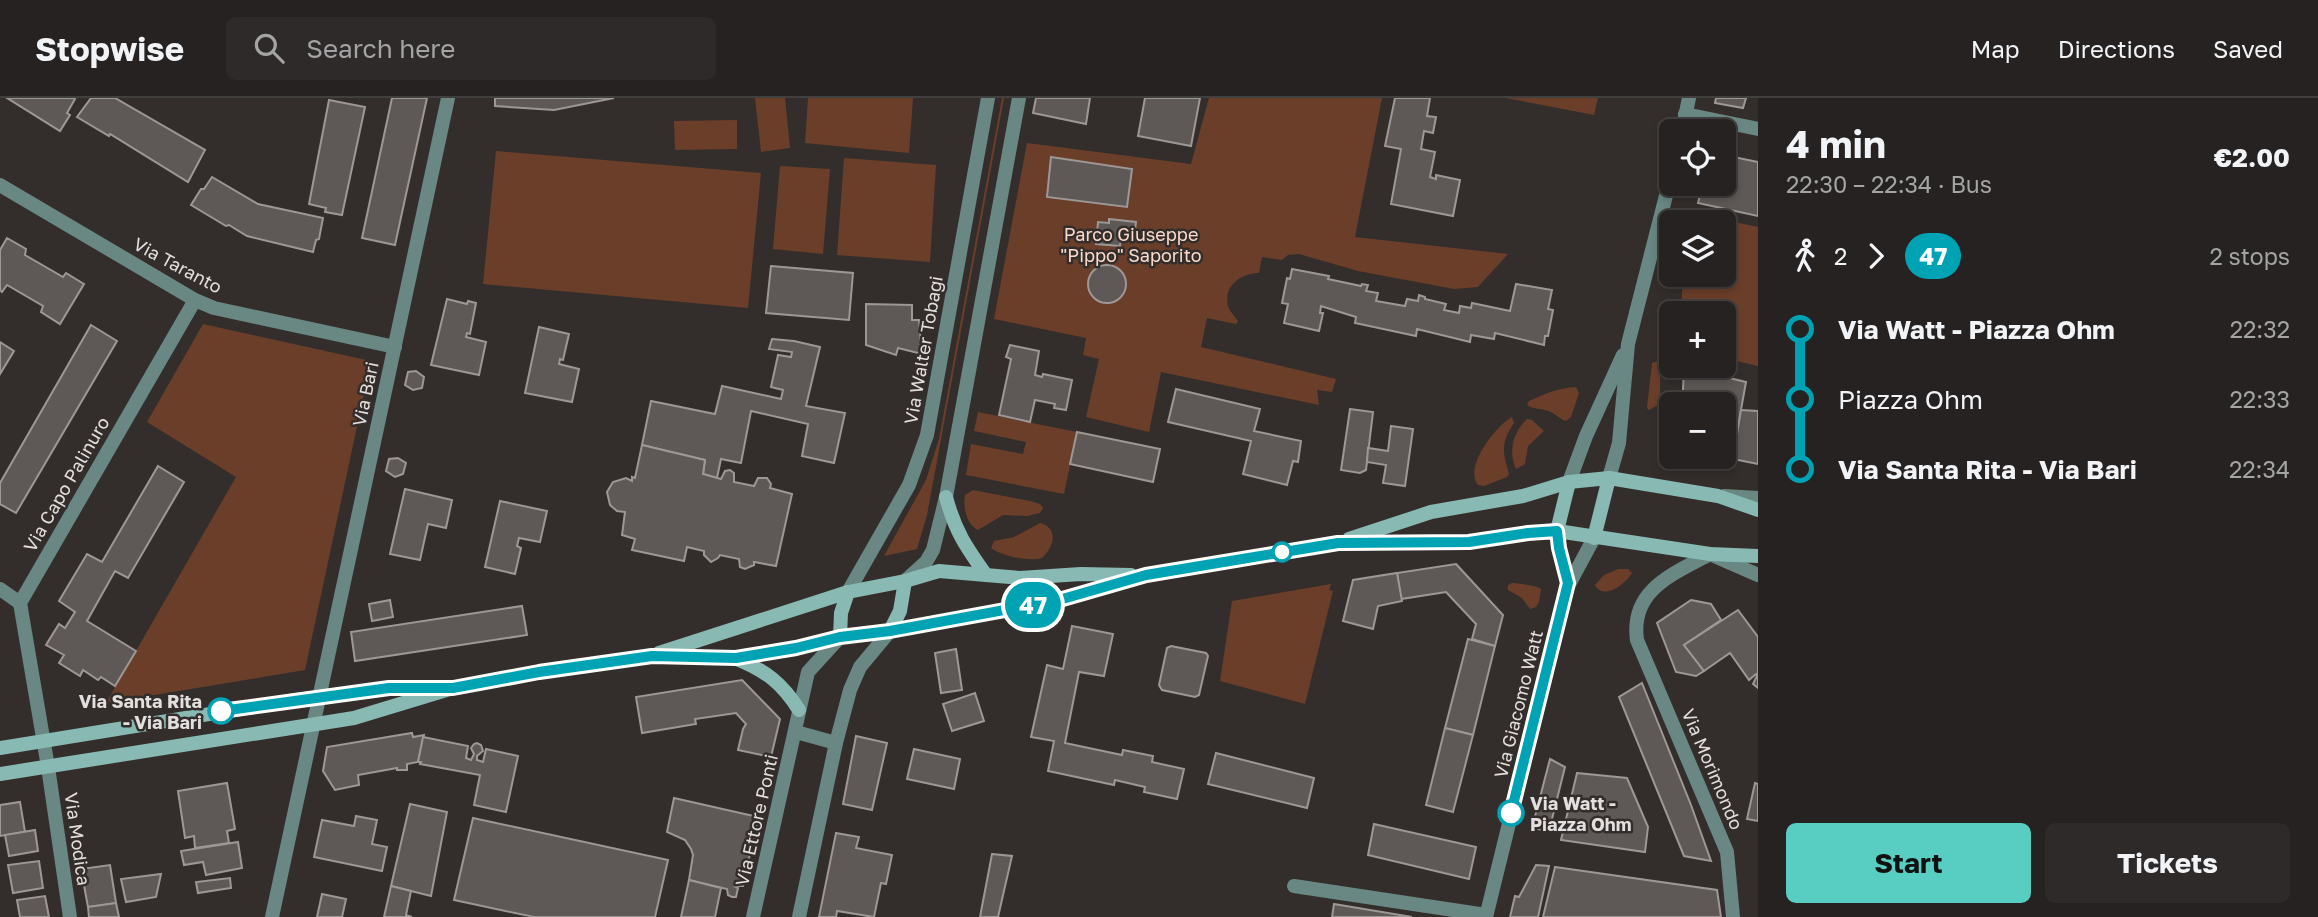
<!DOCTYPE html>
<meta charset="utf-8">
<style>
:root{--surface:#262221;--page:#2e2a2a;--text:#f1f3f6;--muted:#a4a4a5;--line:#423f3f;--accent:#57cec1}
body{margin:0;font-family:"Golos Text",sans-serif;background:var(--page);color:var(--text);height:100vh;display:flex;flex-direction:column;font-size:26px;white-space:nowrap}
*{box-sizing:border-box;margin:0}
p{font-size:23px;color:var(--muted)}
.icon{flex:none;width:38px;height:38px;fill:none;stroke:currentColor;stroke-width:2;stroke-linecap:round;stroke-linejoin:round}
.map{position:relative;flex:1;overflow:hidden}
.drawer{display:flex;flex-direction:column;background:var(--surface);width:560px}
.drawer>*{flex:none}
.badge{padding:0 14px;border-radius:23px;font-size:24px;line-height:46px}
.tools{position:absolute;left:1659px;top:21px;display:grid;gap:14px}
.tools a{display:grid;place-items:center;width:77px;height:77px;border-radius:10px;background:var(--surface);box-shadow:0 4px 10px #0003,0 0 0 2px var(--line);font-size:35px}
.map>.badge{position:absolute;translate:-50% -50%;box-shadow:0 0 0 4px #fff}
.legs{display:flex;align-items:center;gap:10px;height:77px;padding:0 28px;font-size:23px}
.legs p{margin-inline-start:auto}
.head{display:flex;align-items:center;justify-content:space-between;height:119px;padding:0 28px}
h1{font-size:38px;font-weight:700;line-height:52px}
.primary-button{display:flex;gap:14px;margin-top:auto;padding:14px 28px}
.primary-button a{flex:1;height:80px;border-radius:10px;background:var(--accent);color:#111;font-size:28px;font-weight:700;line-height:80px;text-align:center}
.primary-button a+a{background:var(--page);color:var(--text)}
ul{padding:0 28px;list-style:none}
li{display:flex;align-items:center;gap:24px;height:70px;font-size:26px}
li i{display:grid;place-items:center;width:10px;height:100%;margin:0 9px;background:currentColor}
li i::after{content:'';width:18px;height:18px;margin:-9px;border:5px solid;border-radius:50%;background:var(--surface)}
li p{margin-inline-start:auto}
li:first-child i{background:linear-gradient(#0000 50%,currentColor 0)}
li:last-child i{background:linear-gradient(currentColor 50%,#0000 0)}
header{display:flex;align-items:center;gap:42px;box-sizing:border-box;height:98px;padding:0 35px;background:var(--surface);border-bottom:2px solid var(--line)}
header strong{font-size:33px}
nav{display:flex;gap:38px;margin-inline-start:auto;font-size:24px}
.search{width:490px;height:63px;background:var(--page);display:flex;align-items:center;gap:18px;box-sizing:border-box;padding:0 24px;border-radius:10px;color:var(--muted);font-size:26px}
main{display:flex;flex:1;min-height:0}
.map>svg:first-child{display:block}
.green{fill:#6b3e29}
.building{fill:#5e5956;stroke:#9d9795;stroke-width:2}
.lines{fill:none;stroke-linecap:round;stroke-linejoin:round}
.minor{stroke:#698783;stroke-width:14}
.tertiary{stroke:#698783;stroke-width:14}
.secondary{stroke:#88b9b2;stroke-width:14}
.line-1-casing{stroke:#fff;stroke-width:16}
.line-1{stroke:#00a3b4;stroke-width:10}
.stop-1-dot{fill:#fff;stroke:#00a3b4;stroke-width:3.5}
.labels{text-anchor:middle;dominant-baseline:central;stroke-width:5;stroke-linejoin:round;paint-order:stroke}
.park-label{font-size:18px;fill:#fcdacb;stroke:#332e2c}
.street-label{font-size:18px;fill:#e2dfde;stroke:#332e2c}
.stop-label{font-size:18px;font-weight:bold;fill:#e2dfde;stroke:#332e2c;text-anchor:end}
</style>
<header>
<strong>Stopwise</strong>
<div class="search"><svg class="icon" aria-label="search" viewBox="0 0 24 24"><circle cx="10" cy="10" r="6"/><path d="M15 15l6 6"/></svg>Search here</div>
<nav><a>Map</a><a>Directions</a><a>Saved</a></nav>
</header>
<main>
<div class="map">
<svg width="1758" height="819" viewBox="0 0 1758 819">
<rect width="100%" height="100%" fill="#332e2c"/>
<g class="green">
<polygon points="755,0 785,0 790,50 761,54"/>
<polygon points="808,0 913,0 909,55 805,45"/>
<polygon points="1002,0 1004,0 927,417 917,451 884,458 926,382 939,341"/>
<path d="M 1209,0 L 1382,0 L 1355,139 L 1508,156 L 1478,189 L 1454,191 L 1358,173 L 1299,156 L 1288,157 L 1282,162 L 1262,159 L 1259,175 C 1242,175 1223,187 1228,208 C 1229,212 1235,219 1238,223 L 1236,226 L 1207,220 L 1201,249 L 1336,281 L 1332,294 L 1317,292 L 1319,307 L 1161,274 L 1149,334 L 1086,319 L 1099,261 L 1083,257 L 1086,240 L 994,221 L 1027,45 L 1191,66 Z"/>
<polygon points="1506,0 1598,0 1594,17"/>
<polygon points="737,22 737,51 675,52 674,23"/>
<polygon points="496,53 761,75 748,210 483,186"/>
<polygon points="844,60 936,67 930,164 837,157"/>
<polygon points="780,68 830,71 823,156 773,151"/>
<polygon points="1697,116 1758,129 1758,268 1724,260 1724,215 1681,215 1683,177 1724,177 1724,124 1695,124"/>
<polygon points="203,226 371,263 305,572 106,605 236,379 147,324"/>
<polygon points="1658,263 1660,265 1660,306 1649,312 1647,310 1652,265"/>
<path d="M 1576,289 L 1579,295 L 1571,319 L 1566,323 C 1560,321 1557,317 1551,314 C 1543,310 1534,312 1527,307 L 1529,303 C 1545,296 1557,290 1576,289 Z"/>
<polygon points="978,314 1077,334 1064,396 966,377 971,346 1023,356 1026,344 974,333"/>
<path d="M 1512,319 L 1514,325 C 1500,346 1503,354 1509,376 L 1507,379 L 1484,388 L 1478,387 C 1464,368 1495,329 1512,319 Z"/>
<path d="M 1527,321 L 1532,322 L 1544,333 L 1528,348 L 1525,366 L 1516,371 C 1508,354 1513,334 1527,321 Z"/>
<path d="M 973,392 L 1030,403 L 1040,406 L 1043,410 L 1040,415 L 1027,418 L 1003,417 L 978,432 C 966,426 963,409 965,397 Z"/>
<path d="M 1040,425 C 1059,430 1054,449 1042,460 C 1030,464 1001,458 991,450 L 994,443 L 1014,439 Z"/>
<path d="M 1618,471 L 1628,471 L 1632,475 C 1625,486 1604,503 1595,487 L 1604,477 Z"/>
<path d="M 1512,485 C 1517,485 1537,488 1541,491 L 1539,504 L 1536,509 L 1530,511 L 1522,500 L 1508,492 L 1508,487 Z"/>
<polygon points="1331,486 1329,492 1333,493 1305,606 1220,583 1232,503"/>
</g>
<g class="building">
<polygon points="7,0 73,0 75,1 67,15 70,17 60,33"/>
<polygon points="91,0 115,0 205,52 188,84 110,36 109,38 77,19"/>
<polygon points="392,0 427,0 395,147 362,140"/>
<polygon points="495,0 614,0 554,12 495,8"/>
<polygon points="1036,0 1090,0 1086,26 1033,15"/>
<polygon points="1145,0 1200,0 1191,48 1138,38"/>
<polygon points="1395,0 1430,0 1427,18 1436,19 1433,35 1424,33 1421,51 1435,54 1430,79 1436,81 1436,77 1460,82 1453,118 1391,106 1401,51 1385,48"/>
<polygon points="1716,0 1746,0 1743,10 1715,5"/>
<polygon points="329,2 365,9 342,117 325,114 326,110 309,106"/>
<polygon points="1724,57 1758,64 1758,118 1698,105 1703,86 1724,86"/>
<polygon points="1051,59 1132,71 1127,109 1047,99"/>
<polygon points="212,79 258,106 323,120 319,141 316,142 313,154 247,138 229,127 226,128 191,107 201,91 204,91"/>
<polygon points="1109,121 1136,124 1134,141 1121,139 1120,148 1096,146 1098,124 1109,125"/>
<polygon points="7,140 26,151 25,157 63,179 66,175 84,186 60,226 41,214 43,208 7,187 2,194 0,192 0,152"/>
<circle cx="1107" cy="186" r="19"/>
<polygon points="771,168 853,175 849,222 766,215"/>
<polygon points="1292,171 1329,178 1328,181 1361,188 1362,186 1368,187 1366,193 1378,195 1376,203 1405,208 1407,201 1418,203 1419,197 1425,199 1425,201 1446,206 1444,212 1459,215 1460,208 1471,210 1472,205 1510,213 1516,186 1552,192 1548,211 1553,212 1548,238 1545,238 1544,247 1495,235 1494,241 1471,237 1470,244 1417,231 1416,238 1355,225 1356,219 1321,208 1320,215 1323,215 1319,233 1284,225 1288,206 1282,205 1287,180 1290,181"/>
<polygon points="447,201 467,206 468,203 476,205 470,236 467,235 466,239 486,244 479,277 431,267"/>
<polygon points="866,206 912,207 912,222 919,222 922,256 898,250 896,257 866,247"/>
<polygon points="91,227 117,243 16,415 0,406 0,385"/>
<polygon points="539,229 569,236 563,262 560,261 559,266 579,271 572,304 525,295"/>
<polygon points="772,241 794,243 820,249 806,308 845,315 834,365 802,358 808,326 751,313 741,365 721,361 717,380 703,376 705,362 642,347 651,303 715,316 722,288 781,301 783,292 771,289 778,257 791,259 792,254 769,251"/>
<polygon points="0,244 14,253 0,276"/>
<polygon points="1010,247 1039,253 1035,277 1042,279 1043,276 1072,282 1066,312 1054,310 1055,306 1035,302 1030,324 999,317 1011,261 1006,259"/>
<polygon points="1684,269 1746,284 1737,334 1724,331 1724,306 1679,306 1683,292"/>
<polygon points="416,273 424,279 422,290 413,292 405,287 408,274"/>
<polygon points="1176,291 1260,311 1254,333 1301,343 1298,364 1293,363 1287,387 1243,376 1251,343 1168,324"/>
<polygon points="1350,311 1373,314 1366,372 1360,375 1341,372"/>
<polygon points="1741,312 1758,313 1758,366 1733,361"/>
<polygon points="1391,328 1413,331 1405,388 1383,385 1386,367 1367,364 1368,350 1388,353"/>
<polygon points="1077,334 1160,351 1153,384 1070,366"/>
<polygon points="642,347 705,362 703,376 721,381 725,373 730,372 734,375 734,384 754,388 758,380 767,380 771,386 770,390 792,396 776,468 754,464 754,467 745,471 740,469 739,461 720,457 718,460 711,464 704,457 704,453 687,449 684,463 632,452 635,441 622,437 625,414 617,413 610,407 607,394 613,384 626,380 632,383 632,379 635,380"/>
<polygon points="398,360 406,365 403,376 395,379 386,373 389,361"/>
<polygon points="158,368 184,384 128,480 115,473 87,523 136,553 115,588 101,579 98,582 83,572 80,578 59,565 64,557 46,547 59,526 65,530 75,514 59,503 87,456 102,464"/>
<polygon points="405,391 452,402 446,430 428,426 420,462 390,456"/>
<polygon points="500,403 547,413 540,444 519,440 517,448 521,450 515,476 485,469"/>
<polygon points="1456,466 1503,517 1495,548 1472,541 1476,526 1446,494 1401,501 1397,475"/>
<polygon points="1397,475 1402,503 1378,508 1373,531 1343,523 1353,482"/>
<polygon points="390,502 393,519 372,523 369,506"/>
<polygon points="1691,502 1711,506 1721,522 1684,547 1704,573 1696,578 1676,574 1657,525"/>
<polygon points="522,508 527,537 355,563 351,534"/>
<polygon points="1738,512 1758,539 1758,590 1753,586 1757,578 1756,576 1749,582 1730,555 1704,573 1684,547"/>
<polygon points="1072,528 1113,536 1104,578 1079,574 1065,645 1122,657 1123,652 1153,658 1152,664 1184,671 1177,701 1144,694 1145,689 1115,682 1114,687 1048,673 1054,643 1031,639 1047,567 1063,571"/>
<polygon points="1468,541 1495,548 1473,637 1445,630"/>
<polygon points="1171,548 1206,555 1208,558 1199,597 1195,599 1162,592 1159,587 1167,550"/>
<polygon points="956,551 962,592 941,595 935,555"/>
<polygon points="742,582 780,621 771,659 738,652 743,631 746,626 736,615 695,621 696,626 642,635 636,599"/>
<polygon points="1642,585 1691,707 1711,763 1684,758 1619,599"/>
<polygon points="975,595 984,623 952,633 943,606"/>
<polygon points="1445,630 1473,637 1453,714 1426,707"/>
<polygon points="412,635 413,639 424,637 418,664 407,666 407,672 397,672 397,670 358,677 359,687 335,692 323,673 327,649"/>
<polygon points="856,638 887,645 872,712 843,706"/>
<polygon points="423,639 468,648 466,660 471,662 474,656 471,650 474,646 477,645 481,647 483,653 477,658 477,662 483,664 486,651 518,658 506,714 474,707 480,677 420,666 421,664 418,664"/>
<polygon points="914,651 960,661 954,691 907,681"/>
<polygon points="1216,655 1314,680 1307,710 1208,686"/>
<polygon points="1550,661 1565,669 1549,733 1532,730"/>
<polygon points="1577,675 1627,680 1648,729 1645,754 1561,742"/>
<polygon points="227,685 235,731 227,733 229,745 195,750 194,738 185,740 178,693"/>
<polygon points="1755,685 1758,686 1758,723 1747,721"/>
<polygon points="674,700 758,719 743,788 734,788 738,790 736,799 732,799 728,797 727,791 689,782 693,757 691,751 685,742 667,734"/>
<polygon points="20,704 25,734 0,738 0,707"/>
<polygon points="410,706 447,714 431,798 391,788"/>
<polygon points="356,718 377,722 372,746 387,749 382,773 314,759 322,722 354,728"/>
<polygon points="473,720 668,762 655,819 534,819 454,802"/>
<polygon points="1374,726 1476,749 1469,781 1368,757"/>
<polygon points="35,732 38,753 9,758 5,737"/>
<polygon points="836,735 859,739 856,750 892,757 886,786 881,785 874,819 837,813 836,819 819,819"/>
<polygon points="238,744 242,770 206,777 203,764 184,767 181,753"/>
<polygon points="992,756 1012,758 998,819 980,819"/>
<polygon points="39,763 43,790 13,795 8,767"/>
<polygon points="110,767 116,805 88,809 81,771"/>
<polygon points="1536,767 1549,768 1538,819 1510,819 1515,798 1519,799"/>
<polygon points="1555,769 1717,792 1721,819 1543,819"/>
<polygon points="161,776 156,799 126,804 121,781"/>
<polygon points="230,780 231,790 198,795 196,784"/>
<polygon points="689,782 721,790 715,819 681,819"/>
<polygon points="391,788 411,793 406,817 412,819 384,819"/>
<polygon points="322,796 346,801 342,819 317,819"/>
<polygon points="45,798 49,819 20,819 17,802"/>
<polygon points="116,805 119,819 89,819 88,809"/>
<polygon points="1334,806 1412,819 1332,819"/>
</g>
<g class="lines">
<g class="minor">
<polyline points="1685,16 1758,31"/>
<polyline points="1682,33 1689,0"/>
<polyline points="0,87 195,202 214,210 395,249"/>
<polyline points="1609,380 1619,345 1628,246 1671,78"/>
<polyline points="1569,384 1586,338 1623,257"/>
<polyline points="1724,398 1758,400"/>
<polyline points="1557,433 1559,450 1568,485"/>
<polyline points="0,491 20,505"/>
<polyline points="796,634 836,645"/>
<polyline points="1294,788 1486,817"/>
<polyline points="70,819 48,669 20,505 195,202"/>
<polyline points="272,819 448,0"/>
<polyline points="1486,819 1567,490 1594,440"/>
<path d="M 1733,819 L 1727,754 L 1637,542 C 1630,492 1673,476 1710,456 L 1758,477"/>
</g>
<g class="tertiary">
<polyline points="905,483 926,464 933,452 946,399 1019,0"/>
<polyline points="848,494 909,387 927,337 988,0"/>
<polyline points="753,819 808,574 840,539"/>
<polyline points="799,819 836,645 850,592 860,569 890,533"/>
</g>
<g class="secondary">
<path d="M 946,399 C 955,433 966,449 986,477"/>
<polyline points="1557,433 1569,384"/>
<polyline points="1594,440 1609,380"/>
<polyline points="1349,441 1431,414 1523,398 1569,384 1609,380 1718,398 1758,412"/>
<polyline points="890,533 900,513 905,483"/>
<polyline points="840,539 841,515 848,494"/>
<polyline points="659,555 848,494 905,483 939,473 1020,480 1081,476 1131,477"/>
<path d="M 737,561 C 766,573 782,585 799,612"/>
<polyline points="0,650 296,602 389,590 437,590"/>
<polyline points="0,676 354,620 453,590 539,574 652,558 736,560 796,550 840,539 890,533 1059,502 1146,477 1338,445 1469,444 1528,435 1557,433 1710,456 1758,458"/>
</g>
</g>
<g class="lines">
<g class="line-1-casing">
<polyline id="line-1" points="221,613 389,590 453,590 539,574 652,558 736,560 796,550 840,539 890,533 1059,502 1146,477 1338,445 1469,444 1528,435 1557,433 1559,450 1568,485 1511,715"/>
</g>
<use href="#line-1" class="line-1"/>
</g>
<g class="stop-1-dot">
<circle cx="1282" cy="454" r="9"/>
<circle cx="221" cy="613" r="12"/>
<circle cx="1511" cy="715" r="12"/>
</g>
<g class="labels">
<g class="park-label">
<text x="1131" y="136">Parco Giuseppe<tspan x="1131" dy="21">"Pippo" Saporito</tspan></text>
</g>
<g class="street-label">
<text transform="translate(178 167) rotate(28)">Via Taranto</text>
<text transform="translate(923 252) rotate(-80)">Via Walter Tobagi</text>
<text transform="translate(365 296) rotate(-78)">Via Bari</text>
<text transform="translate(66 386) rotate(-60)">Via Capo Palinuro</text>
<text transform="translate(1518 606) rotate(-76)">Via Giacomo Watt</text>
<text transform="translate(1713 671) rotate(67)">Via Morimondo</text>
<text transform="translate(756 722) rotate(-77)">Via Ettore Ponti</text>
<text transform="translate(78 741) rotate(82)">Via Modica</text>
</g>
<g class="stop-label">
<text x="202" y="603">Via Santa Rita<tspan x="202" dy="21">- Via Bari</tspan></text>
<text x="1530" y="705" text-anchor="start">Via Watt -<tspan x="1530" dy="21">Piazza Ohm</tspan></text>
</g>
</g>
</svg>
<div class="tools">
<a><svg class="icon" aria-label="locate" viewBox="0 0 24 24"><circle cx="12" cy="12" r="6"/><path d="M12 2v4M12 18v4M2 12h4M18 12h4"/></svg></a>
<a><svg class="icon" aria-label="layers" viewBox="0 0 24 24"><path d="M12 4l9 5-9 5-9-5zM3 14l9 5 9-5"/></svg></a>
<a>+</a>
<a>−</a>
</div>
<b class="badge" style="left:1033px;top:507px;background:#00a3b4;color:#fff">47</b>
</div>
<section class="drawer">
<div class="head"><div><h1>4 min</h1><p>22:30 – 22:34 · Bus</p></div><b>€2.00</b></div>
<div class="legs"><svg class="icon" aria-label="walk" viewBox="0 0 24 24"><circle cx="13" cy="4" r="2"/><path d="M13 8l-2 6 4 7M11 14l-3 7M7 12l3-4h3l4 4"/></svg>2<svg class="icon" aria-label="forward" viewBox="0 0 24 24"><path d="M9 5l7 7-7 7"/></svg><b class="badge" style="background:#00a3b4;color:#fff">47</b><p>2 stops</p></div>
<ul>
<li><i style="color:#00a3b4"></i><b>Via Watt - Piazza Ohm</b><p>22:32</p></li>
<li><i style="color:#00a3b4"></i><span>Piazza Ohm</span><p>22:33</p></li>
<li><i style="color:#00a3b4"></i><b>Via Santa Rita - Via Bari</b><p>22:34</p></li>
</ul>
<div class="primary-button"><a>Start</a><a>Tickets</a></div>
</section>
</main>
